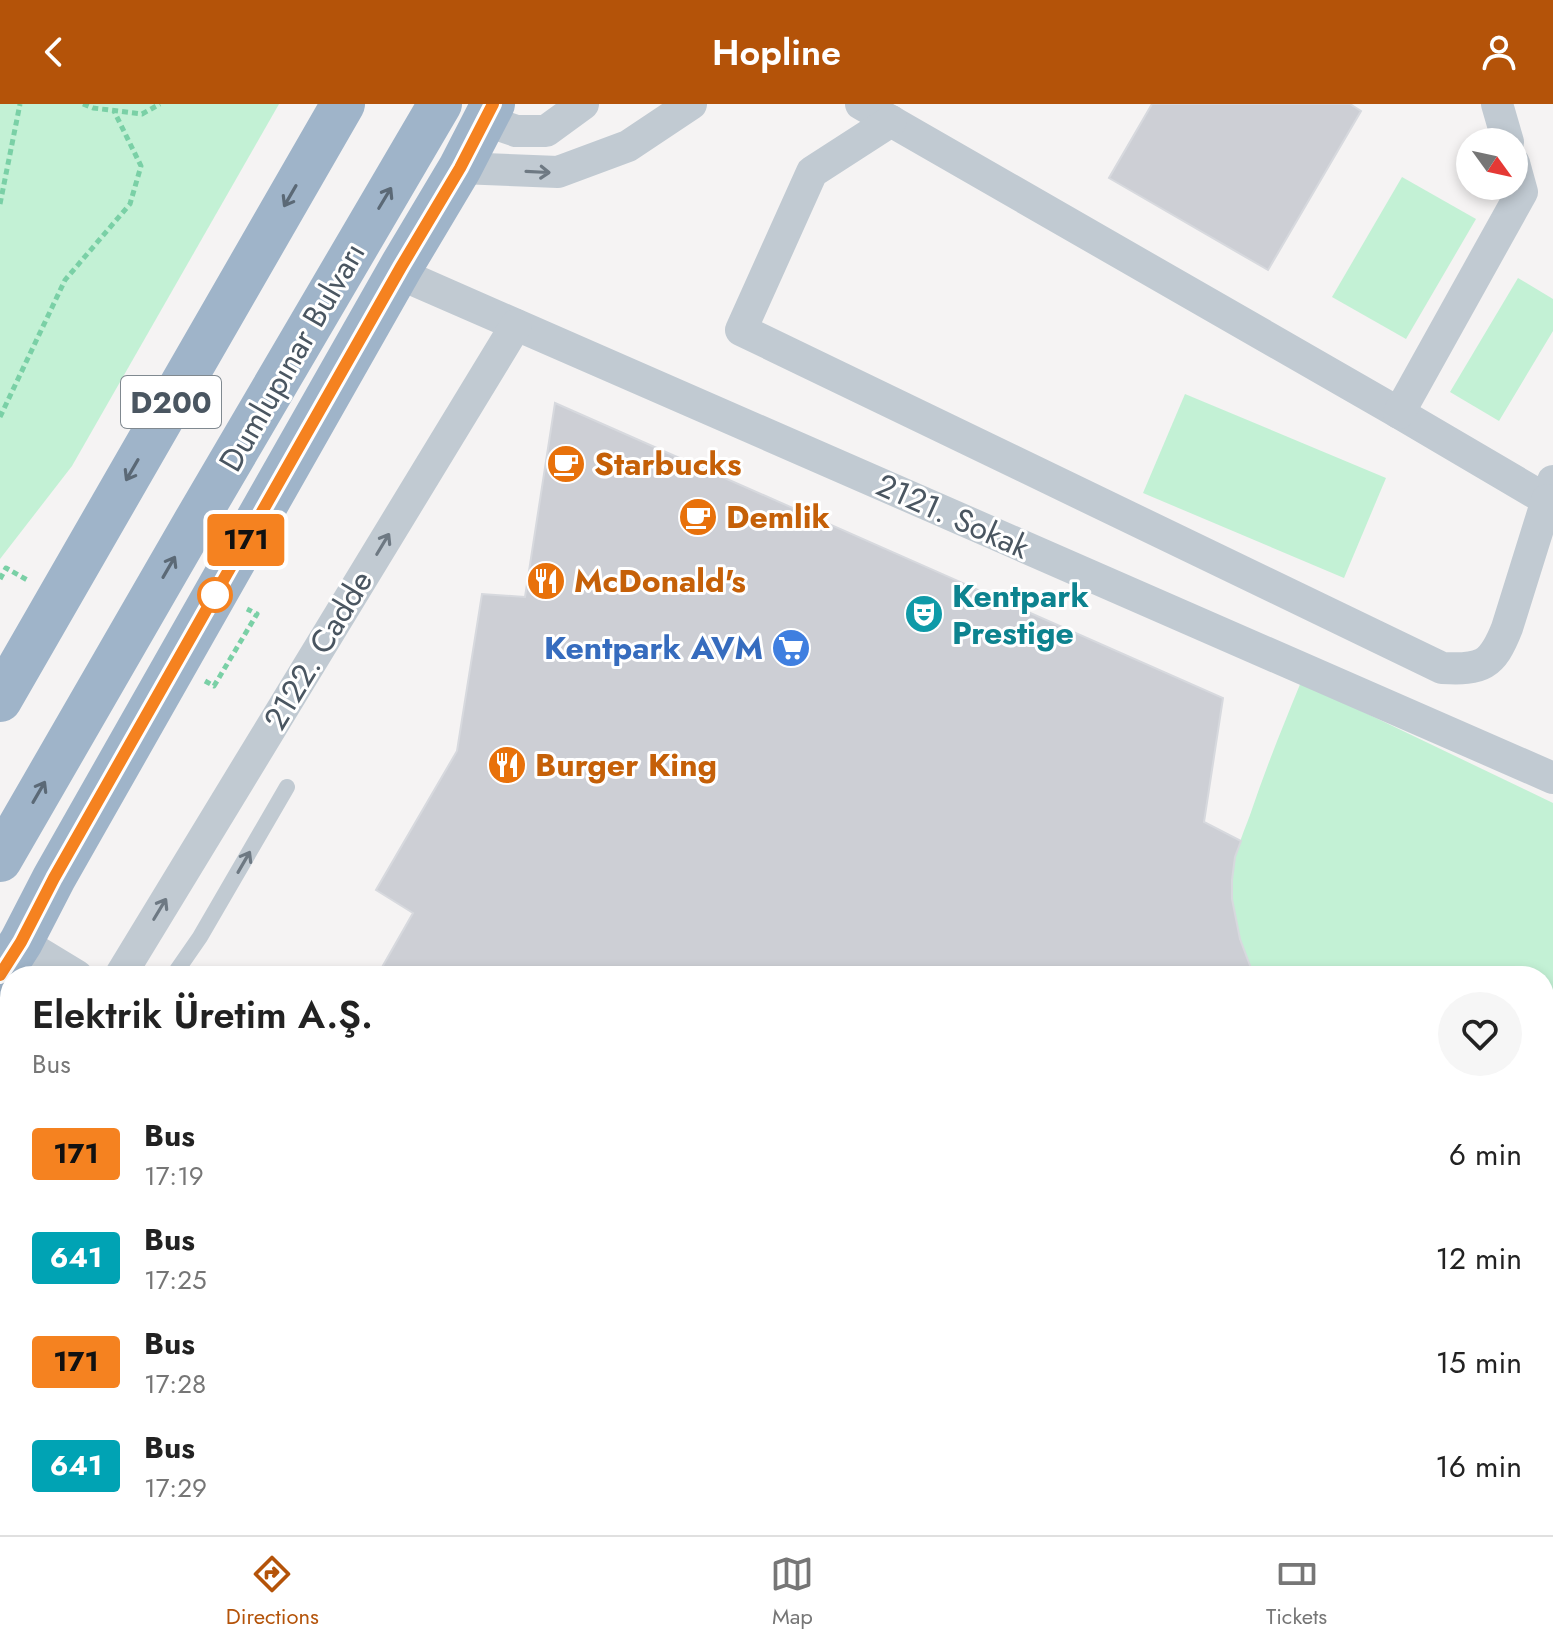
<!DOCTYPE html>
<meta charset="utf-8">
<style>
:root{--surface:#fff;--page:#f6f6f6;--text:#222;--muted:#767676;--line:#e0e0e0;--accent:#b45309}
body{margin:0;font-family:Jost,sans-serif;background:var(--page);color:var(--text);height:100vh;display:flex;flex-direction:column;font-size:30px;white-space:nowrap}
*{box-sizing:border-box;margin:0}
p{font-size:26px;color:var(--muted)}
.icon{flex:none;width:44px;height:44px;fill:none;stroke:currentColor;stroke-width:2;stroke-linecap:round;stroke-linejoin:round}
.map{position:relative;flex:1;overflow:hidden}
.side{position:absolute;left:0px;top:862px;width:1554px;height:570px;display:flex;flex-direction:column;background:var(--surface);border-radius:32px 32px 0 0;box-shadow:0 4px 12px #0003}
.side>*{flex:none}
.badge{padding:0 16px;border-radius:6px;font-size:28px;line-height:52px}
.needle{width:52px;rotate:123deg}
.fabs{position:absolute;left:1456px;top:24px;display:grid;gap:16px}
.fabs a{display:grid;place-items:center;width:72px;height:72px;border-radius:50%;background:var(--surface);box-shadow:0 4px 12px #0003;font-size:40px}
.map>.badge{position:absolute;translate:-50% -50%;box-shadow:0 0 0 4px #fff}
.round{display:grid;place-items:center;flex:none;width:84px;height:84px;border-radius:42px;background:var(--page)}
.head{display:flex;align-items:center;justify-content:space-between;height:136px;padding:0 32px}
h1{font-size:38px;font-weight:600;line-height:60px}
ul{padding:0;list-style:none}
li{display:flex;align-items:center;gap:24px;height:104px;padding:0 32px}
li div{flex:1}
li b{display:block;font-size:30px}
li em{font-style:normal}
li .badge{min-width:88px;font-weight:700;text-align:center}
header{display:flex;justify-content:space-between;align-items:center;height:104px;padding:0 32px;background:var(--accent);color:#fff;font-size:36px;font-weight:600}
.tabs{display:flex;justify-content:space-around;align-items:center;height:112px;border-top:2px solid var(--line);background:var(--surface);font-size:22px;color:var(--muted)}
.tabs a{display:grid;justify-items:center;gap:4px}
.tabs .current{color:var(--accent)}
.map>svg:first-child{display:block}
.green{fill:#c3f1d5}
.building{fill:#cdcfd5;stroke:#d7d9de;stroke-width:2}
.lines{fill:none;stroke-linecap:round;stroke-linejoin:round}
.path{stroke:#7ad0a6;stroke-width:5;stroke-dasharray:6 4;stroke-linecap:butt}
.service{stroke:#c1cad2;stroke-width:16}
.minor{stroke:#c1cad2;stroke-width:32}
.trunk{stroke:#9fb4c9;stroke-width:44}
.oneway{stroke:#6e7983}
.oneway2{stroke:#5b6976}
.line-casing{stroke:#fff;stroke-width:18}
.line{stroke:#f58220;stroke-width:12}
.stop-dot{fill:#fff;stroke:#f58220;stroke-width:4}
.labels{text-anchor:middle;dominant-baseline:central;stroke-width:6;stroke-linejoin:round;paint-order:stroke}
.shield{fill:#fff;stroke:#808990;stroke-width:2}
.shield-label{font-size:30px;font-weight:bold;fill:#4a5661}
.street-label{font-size:32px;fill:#4a5661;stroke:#fff}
.food-label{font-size:32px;font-weight:bold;fill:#c56008;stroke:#fff;text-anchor:start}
.culture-label{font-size:32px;font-weight:bold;fill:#0d838f;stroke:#fff;text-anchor:start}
.shop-label{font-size:32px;font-weight:bold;fill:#366cbe;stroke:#fff;text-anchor:end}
</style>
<header><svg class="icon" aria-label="back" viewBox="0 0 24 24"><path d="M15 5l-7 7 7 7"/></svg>Hopline<svg class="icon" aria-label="person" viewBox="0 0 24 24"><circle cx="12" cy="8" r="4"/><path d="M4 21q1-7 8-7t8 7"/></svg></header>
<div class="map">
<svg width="1553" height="1431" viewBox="0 0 1553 1431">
<rect width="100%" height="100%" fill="#f5f3f3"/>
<g class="green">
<polygon points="0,0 279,0 72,362 0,455"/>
<polygon points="1402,73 1476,115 1406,235 1332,193"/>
<polygon points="1518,174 1553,195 1553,227 1499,317 1450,288"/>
<polygon points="1185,290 1386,374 1344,474 1143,389"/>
<path d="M 1301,578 L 1553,699 L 1553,1406 L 1544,1402 L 1544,872 L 1254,872 C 1240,844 1230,807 1232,776 C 1233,753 1242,732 1250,711 C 1265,666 1283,622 1301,578 Z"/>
<polygon points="50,1422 173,1422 167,1431 47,1431 45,1430"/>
</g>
<g class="building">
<polygon points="1152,0 1350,0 1361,7 1268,166 1109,74"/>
<polygon points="555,299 1223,594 1204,718 1241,737 1235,753 1232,776 1232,795 1240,835 1254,872 377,872 413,809 376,786 457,647 482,490 525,493"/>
<polygon points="216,1422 710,1422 723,1431 230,1431"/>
</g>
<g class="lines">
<g class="path">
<polyline points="83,0 93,4 142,10 160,0"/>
<polyline points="0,100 20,0"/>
<polyline points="0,313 65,176 130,100 141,62 114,7"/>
<polyline points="0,475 6,464 29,477"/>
<polyline points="205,577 214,582 257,510 247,505"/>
<polyline points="0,1244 10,1250"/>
</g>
<g class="service">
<polyline points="173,872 200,833 287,683"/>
<polyline points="197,1431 203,1422"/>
</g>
<g class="minor">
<polyline points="861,0 1399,309 1547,396 1553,377"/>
<polyline points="1497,0 1508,38"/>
<polyline points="484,16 516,27 546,27 583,0"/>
<path d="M 891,17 L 812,68 L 741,226 L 1442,564 C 1482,566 1492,562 1507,524 L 1547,396"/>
<polyline points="460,64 558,68 628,42 691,0"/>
<polyline points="401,163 416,177 1553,674"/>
<polyline points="1399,309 1522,88 1514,59"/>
<polyline points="21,838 77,872"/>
<polyline points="120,872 516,221"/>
<polyline points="894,1422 909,1431"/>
</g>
<g class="trunk">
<polyline points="0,596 343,0"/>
<polyline points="0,756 195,418 440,0"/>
<polyline points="0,871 21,838 54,774 401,163 460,64 493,0"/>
</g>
</g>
<defs><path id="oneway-shaft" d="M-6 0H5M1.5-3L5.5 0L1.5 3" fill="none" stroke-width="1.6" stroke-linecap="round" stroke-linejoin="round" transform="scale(2)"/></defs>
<g class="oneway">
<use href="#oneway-shaft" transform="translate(538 68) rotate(3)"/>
<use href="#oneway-shaft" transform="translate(383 440) rotate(-59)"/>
<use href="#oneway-shaft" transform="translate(244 758) rotate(-60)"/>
<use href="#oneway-shaft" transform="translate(160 805) rotate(-59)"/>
</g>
<g class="oneway2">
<use href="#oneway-shaft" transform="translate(290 92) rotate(120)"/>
<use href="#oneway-shaft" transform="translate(385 94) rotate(-59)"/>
<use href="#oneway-shaft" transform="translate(132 366) rotate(120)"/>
<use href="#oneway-shaft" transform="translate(169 463) rotate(-60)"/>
<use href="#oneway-shaft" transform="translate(39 688) rotate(-60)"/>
</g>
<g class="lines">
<g class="line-casing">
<polyline id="line" points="0,871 21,838 54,774 401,163 460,64 493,0"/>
</g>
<use href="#line" class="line"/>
</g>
<defs>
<g id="cafe-disc" transform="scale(2)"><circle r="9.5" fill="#e8710a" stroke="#fff"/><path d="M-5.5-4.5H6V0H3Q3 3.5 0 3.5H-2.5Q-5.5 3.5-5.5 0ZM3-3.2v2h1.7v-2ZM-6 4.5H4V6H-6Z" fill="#fff"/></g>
<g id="restaurant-disc" transform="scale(2)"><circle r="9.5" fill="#e8710a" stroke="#fff"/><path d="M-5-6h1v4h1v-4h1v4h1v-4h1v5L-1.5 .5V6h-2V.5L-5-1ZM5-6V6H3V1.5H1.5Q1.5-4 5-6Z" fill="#fff"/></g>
<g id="theatre-disc" transform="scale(2)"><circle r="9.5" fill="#0f9aa8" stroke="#fff"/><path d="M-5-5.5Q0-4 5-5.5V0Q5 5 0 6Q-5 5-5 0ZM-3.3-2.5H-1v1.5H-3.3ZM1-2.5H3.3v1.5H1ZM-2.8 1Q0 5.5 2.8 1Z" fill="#fff"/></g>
<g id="supermarket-disc" transform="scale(2)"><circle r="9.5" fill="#3f7fe0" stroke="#fff"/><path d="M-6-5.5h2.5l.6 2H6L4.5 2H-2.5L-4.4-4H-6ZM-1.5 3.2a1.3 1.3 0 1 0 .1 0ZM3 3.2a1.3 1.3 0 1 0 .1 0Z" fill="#fff"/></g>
</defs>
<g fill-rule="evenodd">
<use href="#cafe-disc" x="566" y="360"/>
<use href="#cafe-disc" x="698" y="413"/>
<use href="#restaurant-disc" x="546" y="477"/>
<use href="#theatre-disc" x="924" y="510"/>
<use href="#supermarket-disc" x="791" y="544"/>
<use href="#restaurant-disc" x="507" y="661"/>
</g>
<circle class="stop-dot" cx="215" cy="491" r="16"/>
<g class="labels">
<rect class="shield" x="121" y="272" width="100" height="52" rx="6"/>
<g class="shield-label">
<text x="171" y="298">D200</text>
</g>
<g class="street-label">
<text transform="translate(292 253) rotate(-60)">Dumlupınar Bulvarı</text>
<text transform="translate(953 412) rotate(24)">2121. Sokak</text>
<text transform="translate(318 546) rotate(-59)">2122. Cadde</text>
</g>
<g class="food-label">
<text x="594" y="360">Starbucks</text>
<text x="726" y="413">Demlik</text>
<text x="574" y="477">McDonald's</text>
<text x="535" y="661">Burger King</text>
</g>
<g class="culture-label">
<text x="952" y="492">Kentpark<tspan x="952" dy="37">Prestige</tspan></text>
</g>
<g class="shop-label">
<text x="763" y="544">Kentpark AVM</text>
</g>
</g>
</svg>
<div class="fabs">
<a><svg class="needle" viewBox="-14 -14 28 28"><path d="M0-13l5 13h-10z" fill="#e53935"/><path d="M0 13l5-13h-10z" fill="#767676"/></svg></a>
</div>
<b class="badge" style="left:246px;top:436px;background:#f58220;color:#111">171</b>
<section class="side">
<div class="head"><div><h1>Elektrik Üretim A.Ş.</h1><p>Bus</p></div><a class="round"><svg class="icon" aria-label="heart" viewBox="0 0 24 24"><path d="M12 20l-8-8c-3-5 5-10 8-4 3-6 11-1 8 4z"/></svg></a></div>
<ul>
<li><span class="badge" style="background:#f58220;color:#111">171</span><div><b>Bus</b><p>17:19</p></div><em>6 min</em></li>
<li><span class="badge" style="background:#00a3b4;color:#fff">641</span><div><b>Bus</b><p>17:25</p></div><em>12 min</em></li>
<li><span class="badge" style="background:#f58220;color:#111">171</span><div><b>Bus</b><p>17:28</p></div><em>15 min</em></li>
<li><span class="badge" style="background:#00a3b4;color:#fff">641</span><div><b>Bus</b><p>17:29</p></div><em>16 min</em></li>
</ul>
</section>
</div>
<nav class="tabs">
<a class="current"><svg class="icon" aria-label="directions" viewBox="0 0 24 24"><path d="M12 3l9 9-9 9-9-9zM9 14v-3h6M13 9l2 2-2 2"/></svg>Directions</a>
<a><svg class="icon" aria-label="map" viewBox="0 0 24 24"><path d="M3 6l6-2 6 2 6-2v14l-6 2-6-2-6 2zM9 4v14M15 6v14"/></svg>Map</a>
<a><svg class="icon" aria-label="tickets" viewBox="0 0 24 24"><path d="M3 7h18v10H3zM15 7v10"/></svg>Tickets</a>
</nav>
